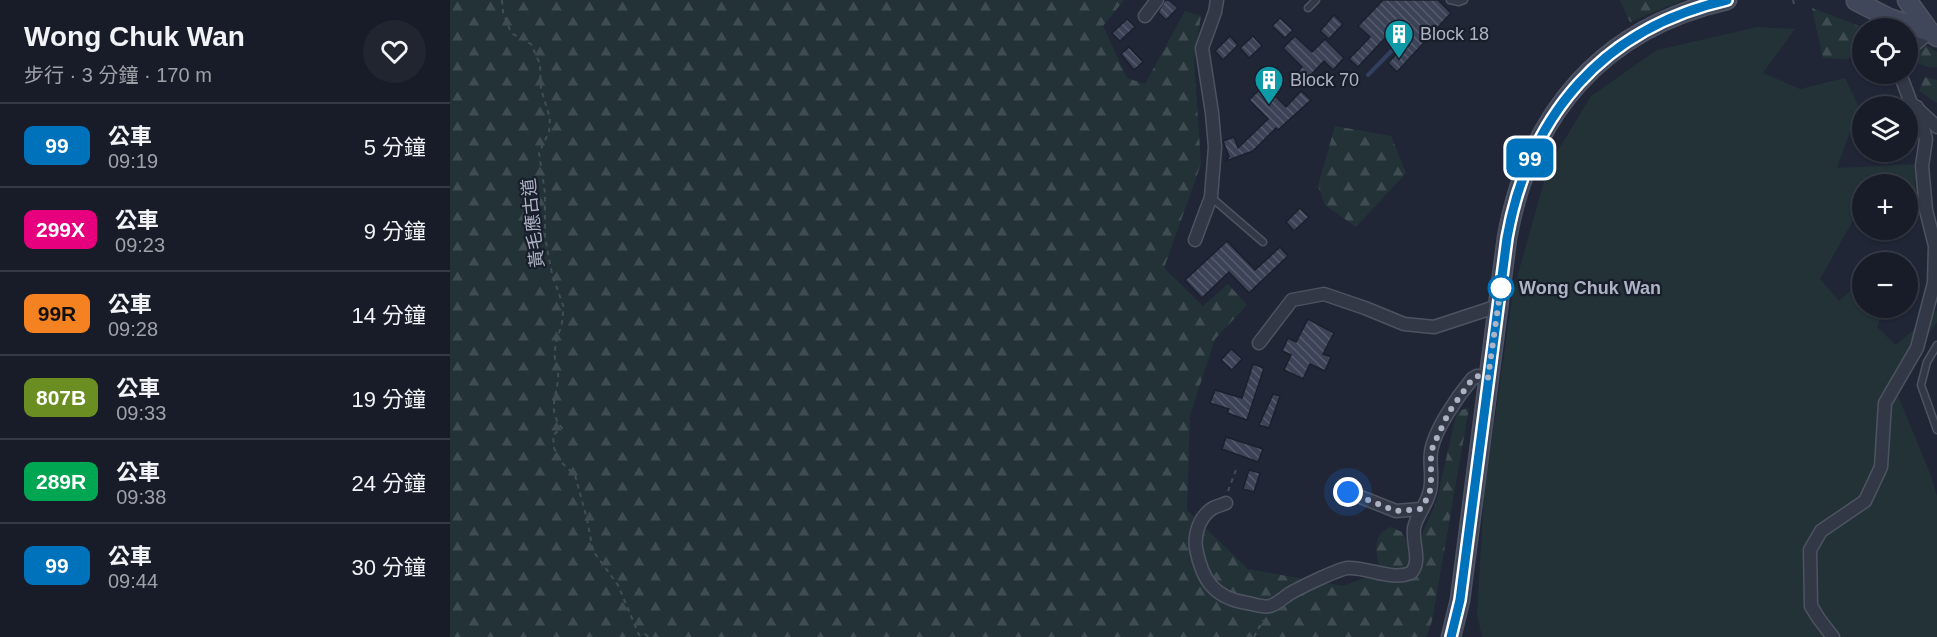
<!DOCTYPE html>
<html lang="zh-TW">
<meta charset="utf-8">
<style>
:root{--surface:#181c28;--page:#212530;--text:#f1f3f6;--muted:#9fa1a8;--line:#363a45}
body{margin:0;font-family:Helvetica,"Noto Sans TC",sans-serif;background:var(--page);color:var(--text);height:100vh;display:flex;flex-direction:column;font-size:22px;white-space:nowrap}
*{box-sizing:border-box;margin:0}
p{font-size:20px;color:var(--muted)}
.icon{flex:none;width:33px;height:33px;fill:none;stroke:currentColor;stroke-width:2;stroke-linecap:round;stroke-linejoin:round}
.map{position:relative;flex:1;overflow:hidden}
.panel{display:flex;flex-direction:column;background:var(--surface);width:450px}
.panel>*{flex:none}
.badge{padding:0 12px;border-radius:9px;font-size:21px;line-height:39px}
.fabs{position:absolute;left:1402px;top:18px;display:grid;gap:12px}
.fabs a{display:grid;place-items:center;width:66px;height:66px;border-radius:50%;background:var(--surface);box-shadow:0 2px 4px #0004,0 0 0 2px var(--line);font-size:30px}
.you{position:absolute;width:30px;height:30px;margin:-15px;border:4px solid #fff;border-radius:50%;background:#1a73e8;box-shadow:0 0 0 9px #1a73e833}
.map>.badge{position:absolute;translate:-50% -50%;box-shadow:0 0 0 3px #fff}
.round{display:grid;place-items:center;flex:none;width:63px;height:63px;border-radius:32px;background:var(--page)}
.headline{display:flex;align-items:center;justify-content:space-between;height:102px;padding:0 24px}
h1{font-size:28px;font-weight:600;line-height:45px}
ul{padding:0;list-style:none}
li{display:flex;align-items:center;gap:18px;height:84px;padding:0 24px;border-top:2px solid var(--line)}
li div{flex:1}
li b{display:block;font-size:22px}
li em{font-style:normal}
li .badge{min-width:66px;font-weight:700;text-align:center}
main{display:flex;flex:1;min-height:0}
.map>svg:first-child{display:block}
.grass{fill:#223237}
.forest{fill:url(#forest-firs)}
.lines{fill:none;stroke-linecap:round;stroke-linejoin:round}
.stream{stroke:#333f5e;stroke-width:4}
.building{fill:url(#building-back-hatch);stroke:#1b202d;stroke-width:1.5}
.service-casing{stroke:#4e5362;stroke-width:9}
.minor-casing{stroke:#4e5362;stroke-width:15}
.secondary-casing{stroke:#4e5362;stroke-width:21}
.path{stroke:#3f4f55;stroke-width:2;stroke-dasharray:4.5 4.5;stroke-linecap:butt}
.service{stroke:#333847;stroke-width:6}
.minor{stroke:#333847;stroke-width:12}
.secondary{stroke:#41475a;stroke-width:18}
.line-casing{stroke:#fff;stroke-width:14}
.line{stroke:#0072bc;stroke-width:9}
.walk{stroke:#adb3c4;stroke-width:6;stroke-dasharray:0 10.8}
.stop-dot{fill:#fff;stroke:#0072bc;stroke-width:3}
.labels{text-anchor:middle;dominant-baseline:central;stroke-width:4.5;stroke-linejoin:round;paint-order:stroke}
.poi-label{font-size:18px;fill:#adb3c4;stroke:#191e2b;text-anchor:start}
.street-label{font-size:18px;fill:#adb3c4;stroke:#191e2b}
.stop-label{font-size:18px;font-weight:bold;fill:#adb3c4;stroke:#191e2b;text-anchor:start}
</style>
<main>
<section class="panel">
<div class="headline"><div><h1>Wong Chuk Wan</h1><p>步行 · 3 分鐘 · 170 m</p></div><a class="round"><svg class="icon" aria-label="heart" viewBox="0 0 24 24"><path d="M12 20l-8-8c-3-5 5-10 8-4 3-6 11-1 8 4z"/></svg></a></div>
<ul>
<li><span class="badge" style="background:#0072bc;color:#fff">99</span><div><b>公車</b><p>09:19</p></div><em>5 分鐘</em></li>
<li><span class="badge" style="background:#e6007e;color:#fff">299X</span><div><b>公車</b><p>09:23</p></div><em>9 分鐘</em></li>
<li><span class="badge" style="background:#f58220;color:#111">99R</span><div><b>公車</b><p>09:28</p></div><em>14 分鐘</em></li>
<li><span class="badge" style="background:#6b8e23;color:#fff">807B</span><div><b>公車</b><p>09:33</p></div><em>19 分鐘</em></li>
<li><span class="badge" style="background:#00a651;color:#fff">289R</span><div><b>公車</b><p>09:38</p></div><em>24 分鐘</em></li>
<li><span class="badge" style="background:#0072bc;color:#fff">99</span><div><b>公車</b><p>09:44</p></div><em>30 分鐘</em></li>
</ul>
</section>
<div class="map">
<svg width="1487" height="637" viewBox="0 0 1487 637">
<defs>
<pattern id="forest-firs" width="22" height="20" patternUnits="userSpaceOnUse" patternTransform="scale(1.5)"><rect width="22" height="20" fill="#223237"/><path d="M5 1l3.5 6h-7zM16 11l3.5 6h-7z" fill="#3f4d52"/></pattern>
<pattern id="building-back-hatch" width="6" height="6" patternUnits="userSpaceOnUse" patternTransform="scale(1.5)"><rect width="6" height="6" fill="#3c4357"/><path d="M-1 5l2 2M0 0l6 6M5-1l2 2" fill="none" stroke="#565c6e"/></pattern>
</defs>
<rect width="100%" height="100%" fill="#202636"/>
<polygon class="grass" points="1307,27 1345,29 1313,73 1350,89 1395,78 1409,107 1387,168 1464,164 1466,194 1458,202 1458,184 1413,184 1413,220 1405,217 1370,279 1389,301 1413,280 1413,308 1434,308 1427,327 1446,345 1487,310 1487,322 1444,386 1482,478 1487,496 1487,637 1032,637 1027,615 1034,494 1063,292 1098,167 1141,96 1207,50"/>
<g class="forest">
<path d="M 0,0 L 674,0 L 653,26 L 677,78 L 695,84 L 735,11 L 751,16 L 744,60 L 751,164 L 714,268 L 753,306 L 778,284 L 797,305 L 765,339 L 740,415 L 737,510 L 798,569 L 893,586 L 931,572 C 926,555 921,534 941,527 L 952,532 L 963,553 L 986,503 L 1007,411 L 1019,408 L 982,621 L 976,637 L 0,637 Z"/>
<polygon points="1170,0 1233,0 1180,22"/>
<polygon points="1362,8 1412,27 1399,59 1373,58"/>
<polygon points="1458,33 1487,52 1487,67 1477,67 1458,59"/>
<polygon points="1475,77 1487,80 1487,103 1469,91"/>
<polygon points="885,126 941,136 956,173 906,227 875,205 868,186"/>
</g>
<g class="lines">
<polyline class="stream" points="918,75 962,30"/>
</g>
<g class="building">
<polygon points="715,0 719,0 728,8 716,20 708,12"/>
<polygon points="933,0 988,0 1001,13 947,72 938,63 962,37 948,24 908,67 899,59 920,37 908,26"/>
<polygon points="884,15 893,24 879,39 870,31"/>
<polygon points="830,18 843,30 835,38 822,26"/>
<polygon points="677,19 685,27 670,41 662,33"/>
<polygon points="780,36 788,45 773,60 765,51"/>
<polygon points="803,36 812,46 799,58 790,48"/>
<polygon points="845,36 862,52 875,39 894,58 883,70 874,61 857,79 848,71 852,67 833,48"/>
<polygon points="679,47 693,62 684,70 671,54"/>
<polygon points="814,85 836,107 851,91 861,100 828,130 826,128 803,151 776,161 779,157 773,141 784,137 788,148 818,119 799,100"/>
<polygon points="850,208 859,217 844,231 836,222"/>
<polygon points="777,241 805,270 830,247 838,256 799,293 779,272 752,298 735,280"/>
<polygon points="858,319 884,333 873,354 881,357 875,371 860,364 853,379 834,370 841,355 832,351 838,338 846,342"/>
<polygon points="781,349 792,359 782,370 771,360"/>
<polygon points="803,364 814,368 797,420 777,413 779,409 760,403 765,390 792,398"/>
<polygon points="823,394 830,396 819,428 809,425"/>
<polygon points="776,437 813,449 808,462 772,449"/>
<polygon points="799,470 810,473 804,492 793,489"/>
</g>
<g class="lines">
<g class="service-casing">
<g id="service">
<polyline points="1000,0 1009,2 1014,0"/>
<polyline points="858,8 866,0"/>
<polyline points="762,198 813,242"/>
<polyline points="1487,345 1477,362 1471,385 1487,430"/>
</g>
</g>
<g class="minor-casing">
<g id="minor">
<polyline points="695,16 707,0"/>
<polyline points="1458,50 1480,32"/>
<polyline points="1450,74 1461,103 1487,127"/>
<polyline points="745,240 761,197 765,147 762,113 752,48 765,12 767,0"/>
<polyline points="809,343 842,300 874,294 915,308 954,324 984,327 1048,306"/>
<polyline points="898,492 946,511 971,509"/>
<path d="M 776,503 C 772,505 767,506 763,508 C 750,516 744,533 746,548 C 752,580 764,598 797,603 C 804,604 812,608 820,606 C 827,604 833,598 839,594 C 849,588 888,569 898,568 C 918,567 941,581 961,573 C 972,561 962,544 964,528 C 967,515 975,507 979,494 C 984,480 979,466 981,452 C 984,430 1008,396 1022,379 L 1027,376 L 1038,378"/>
<polyline points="1383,637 1369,619 1361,606 1360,550 1371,531 1415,501 1431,467 1435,403 1467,348 1484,283 1485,246 1476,210 1472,166 1476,139 1467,107"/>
</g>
</g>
<g class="secondary-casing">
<g id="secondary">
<polyline points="1457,0 1480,32"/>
<polyline points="1406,1 1439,18 1480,32 1487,37"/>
<path d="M 1001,637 L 1010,600 L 1057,238 C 1079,114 1152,28 1277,0"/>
</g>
</g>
<g class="path">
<path d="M 52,0 L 53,12 L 60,30 L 63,34 L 81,44 L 90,64 L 91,89 L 100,118 L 99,132 L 89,153 L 95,193 L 95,237 L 102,274 L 114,308 C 112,315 113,321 111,327 C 107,338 104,347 105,360 C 105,366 109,371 108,378 C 107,397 97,410 112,428 L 103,435 L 104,448 L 112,463 L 125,475 L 137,519 L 143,551 L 168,585 L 189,635 L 195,634 L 199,637"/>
<polyline points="1343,0 1344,4"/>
<polyline points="778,491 786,470"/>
<polyline points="804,637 813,620"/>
</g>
<use href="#service" class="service"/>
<use href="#minor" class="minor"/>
<use href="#secondary" class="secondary"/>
</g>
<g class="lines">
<g class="line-casing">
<path id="line" d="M 1001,637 L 1010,600 L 1057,238 C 1079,115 1153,28 1277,0"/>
</g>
<use href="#line" class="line"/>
<polyline class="walk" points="898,492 946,511 971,509 979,495 981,486 981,455 983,446 999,412 1023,378 1027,376 1038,378 1051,286 1051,288"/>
</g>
<defs>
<g id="building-pin" transform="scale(1.5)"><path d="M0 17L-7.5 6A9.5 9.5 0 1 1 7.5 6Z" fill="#0f9aa8" stroke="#191e2b"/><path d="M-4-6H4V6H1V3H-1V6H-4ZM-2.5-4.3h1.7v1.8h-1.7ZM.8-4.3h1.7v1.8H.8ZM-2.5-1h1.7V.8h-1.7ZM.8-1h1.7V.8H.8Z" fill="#fff"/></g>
</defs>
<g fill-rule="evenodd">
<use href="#building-pin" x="949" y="34"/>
<use href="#building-pin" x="819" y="80"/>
</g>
<circle class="stop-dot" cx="1051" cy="288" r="12"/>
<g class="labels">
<g class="poi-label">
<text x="970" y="34">Block 18</text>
<text x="840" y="80">Block 70</text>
</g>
<g class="street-label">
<text transform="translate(83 223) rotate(-96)">黃毛應古道</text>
</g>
<g class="stop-label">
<text x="1069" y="288">Wong Chuk Wan</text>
</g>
</g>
</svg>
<div class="fabs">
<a><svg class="icon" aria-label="locate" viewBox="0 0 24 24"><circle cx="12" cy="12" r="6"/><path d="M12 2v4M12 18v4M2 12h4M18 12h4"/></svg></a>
<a><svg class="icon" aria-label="layers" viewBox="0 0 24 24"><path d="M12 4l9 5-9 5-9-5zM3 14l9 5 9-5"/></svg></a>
<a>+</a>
<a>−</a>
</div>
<div class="you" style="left:898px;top:492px"></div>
<b class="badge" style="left:1080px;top:158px;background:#0072bc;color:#fff">99</b>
</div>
</main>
